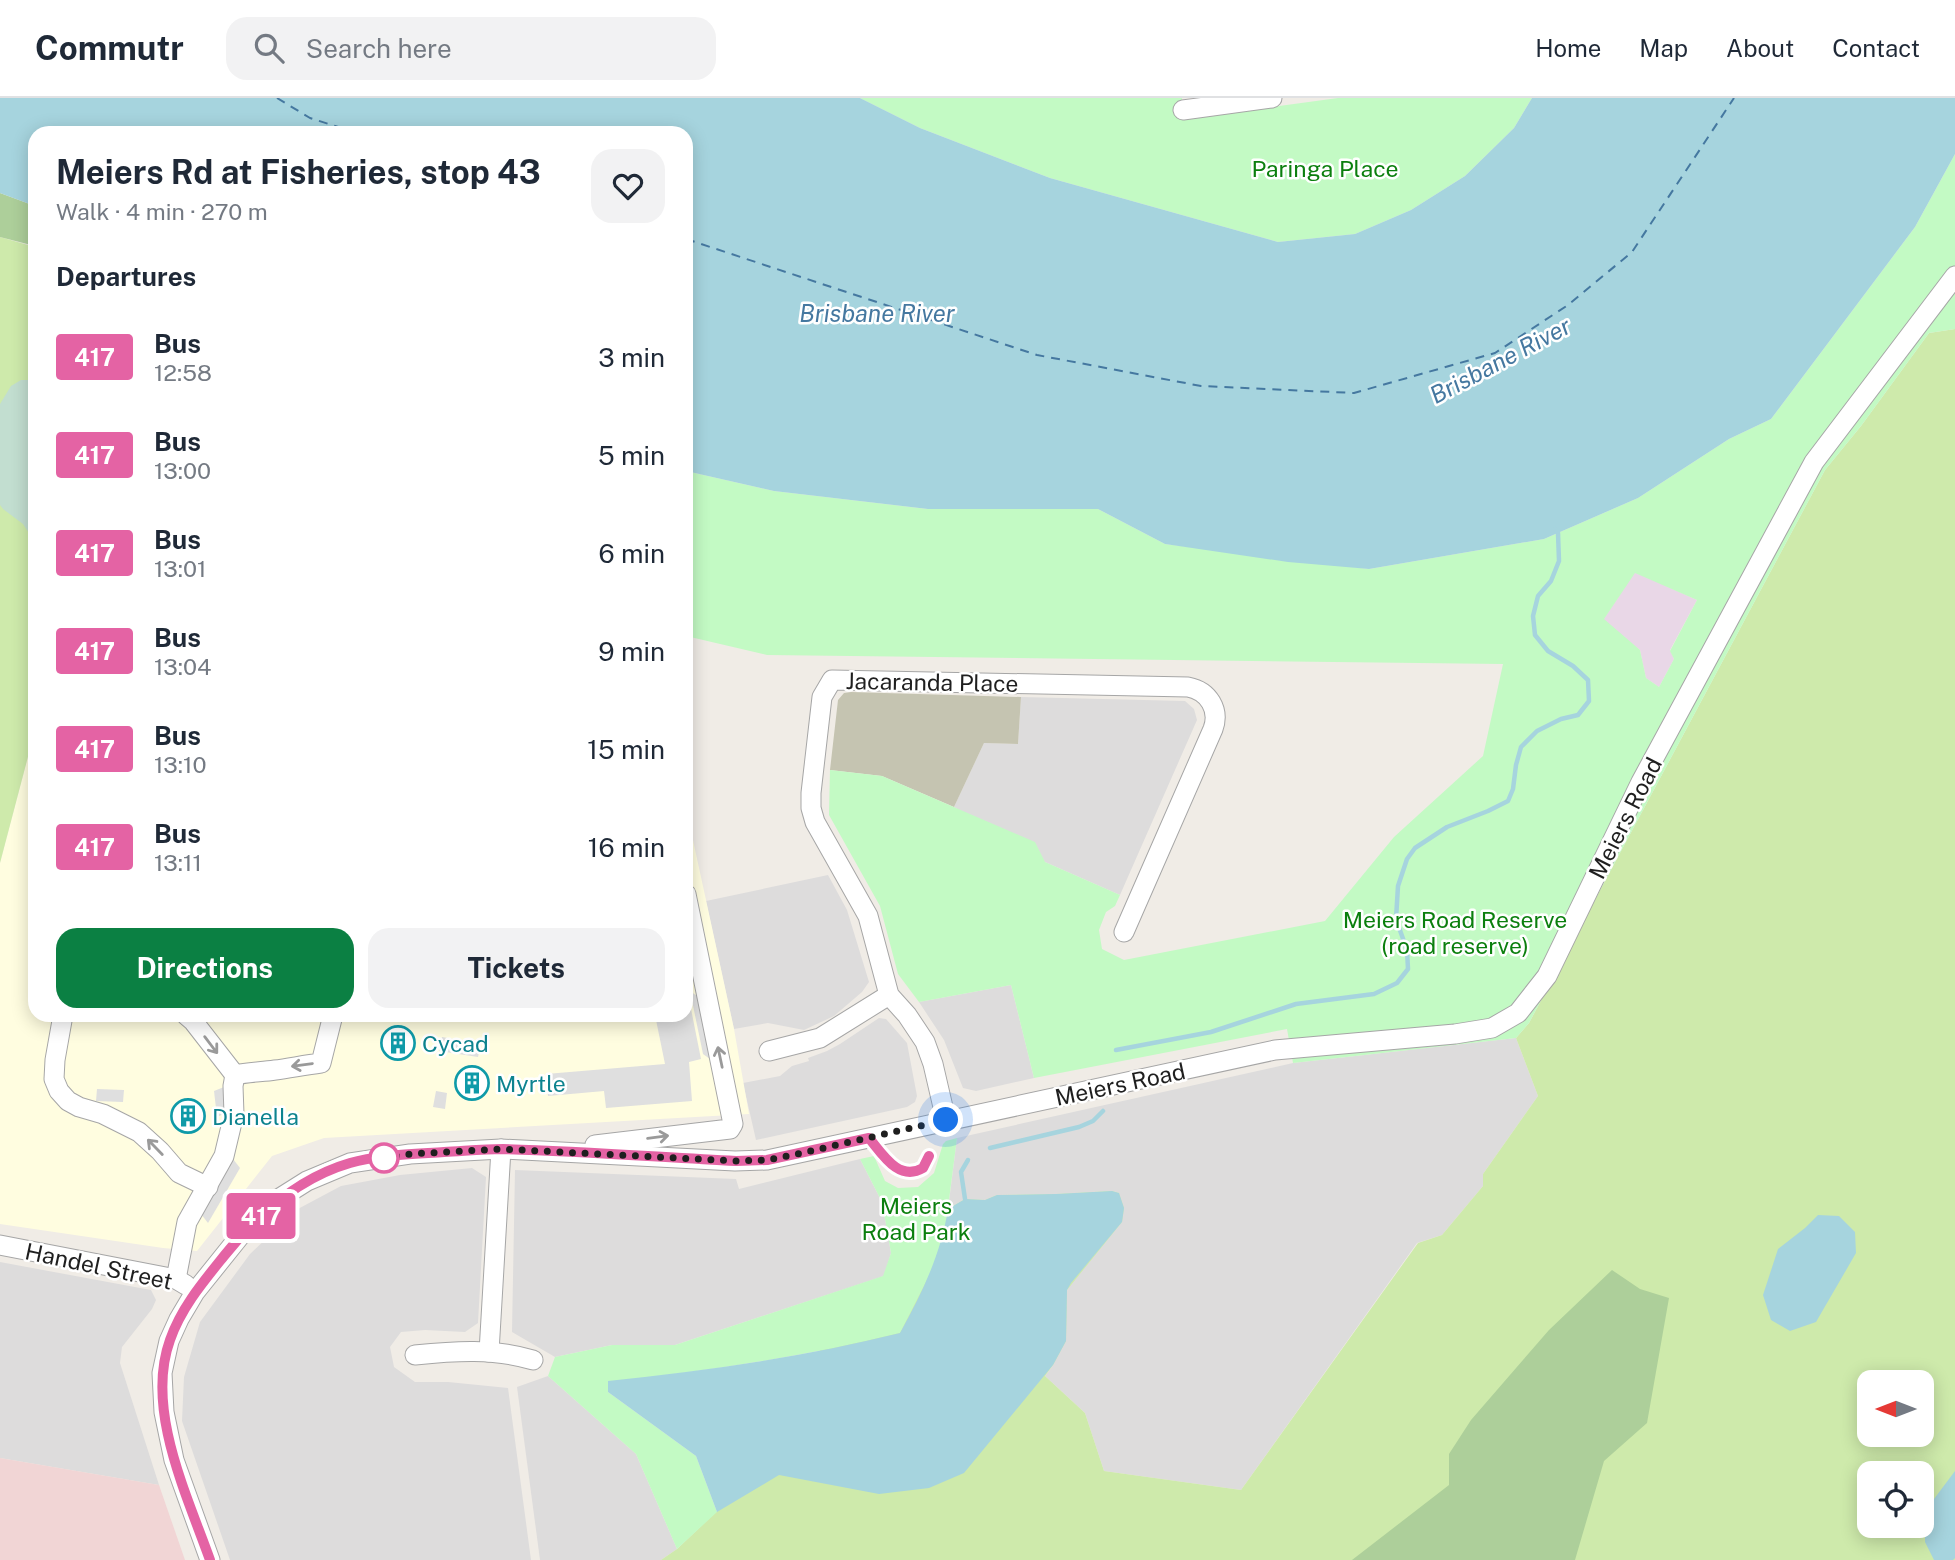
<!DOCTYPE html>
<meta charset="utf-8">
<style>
:root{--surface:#fff;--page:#f2f2f3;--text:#1f2937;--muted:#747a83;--line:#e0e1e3;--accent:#0b8043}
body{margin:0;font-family:"Public Sans",sans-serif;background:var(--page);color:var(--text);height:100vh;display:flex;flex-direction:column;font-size:26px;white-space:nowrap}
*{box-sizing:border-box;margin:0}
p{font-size:23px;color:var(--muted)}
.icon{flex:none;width:38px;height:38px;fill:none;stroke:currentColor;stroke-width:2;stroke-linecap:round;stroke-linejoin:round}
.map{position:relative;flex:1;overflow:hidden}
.panel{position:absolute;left:28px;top:28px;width:665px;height:896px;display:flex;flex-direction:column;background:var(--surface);border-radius:21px;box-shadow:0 4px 18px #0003}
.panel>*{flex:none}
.badge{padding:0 14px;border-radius:5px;font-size:24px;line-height:46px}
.needle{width:46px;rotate:270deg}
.controls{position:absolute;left:1857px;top:1272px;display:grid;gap:14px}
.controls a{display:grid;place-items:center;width:77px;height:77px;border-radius:14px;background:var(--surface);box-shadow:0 4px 18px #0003;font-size:35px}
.you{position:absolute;width:35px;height:35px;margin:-18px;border:5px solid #fff;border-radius:50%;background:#1a73e8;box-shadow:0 0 0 10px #1a73e833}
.map>.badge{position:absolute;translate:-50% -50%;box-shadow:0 0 0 4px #fff}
h2{padding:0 28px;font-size:26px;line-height:63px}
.round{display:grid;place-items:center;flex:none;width:74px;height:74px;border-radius:21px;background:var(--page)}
.head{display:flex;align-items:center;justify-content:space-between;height:119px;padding:0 28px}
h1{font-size:33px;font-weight:700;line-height:52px}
.cta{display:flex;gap:14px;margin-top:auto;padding:14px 28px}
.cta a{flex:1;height:80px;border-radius:21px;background:var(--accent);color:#fff;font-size:28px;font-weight:700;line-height:80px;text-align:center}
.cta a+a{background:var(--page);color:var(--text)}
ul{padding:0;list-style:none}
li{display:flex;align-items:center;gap:21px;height:98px;padding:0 28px}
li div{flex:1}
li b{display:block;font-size:26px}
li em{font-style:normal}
li .badge{min-width:77px;font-weight:700;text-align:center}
header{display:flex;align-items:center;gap:42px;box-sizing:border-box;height:98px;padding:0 35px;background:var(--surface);border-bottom:2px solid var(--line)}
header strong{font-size:33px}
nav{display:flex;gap:38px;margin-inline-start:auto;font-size:24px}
.search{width:490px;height:63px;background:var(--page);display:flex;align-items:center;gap:18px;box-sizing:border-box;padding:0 24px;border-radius:21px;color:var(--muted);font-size:26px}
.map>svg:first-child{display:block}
.residential{fill:#dddcdc}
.commercial{fill:#f1d5d5}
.industrial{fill:#e9d7e7}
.education{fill:#fffde0}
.construction{fill:#c5c4b1}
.grass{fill:#ceeaab;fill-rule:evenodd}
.forest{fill:#adcf9a}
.wetland{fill:#c2ded0}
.park{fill:#c3fac4;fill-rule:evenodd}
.parking{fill:#dfdfdf}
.water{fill:#a6d4de}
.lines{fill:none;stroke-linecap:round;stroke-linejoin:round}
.stream{stroke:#a6d4de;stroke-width:4.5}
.ferry{stroke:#4578a0;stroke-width:2;stroke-dasharray:9 7;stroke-linecap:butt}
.minor-casing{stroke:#a6a6a6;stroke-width:21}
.minor{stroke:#fff;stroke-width:19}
.oneway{stroke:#9a9a9a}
.line-casing{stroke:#fff;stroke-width:16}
.line{stroke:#e463a4;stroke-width:10}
.walk{stroke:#1f1f1f;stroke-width:7;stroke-dasharray:0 12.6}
.stop-dot{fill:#fff;stroke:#e463a4;stroke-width:3.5}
.labels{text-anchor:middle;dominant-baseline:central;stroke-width:5;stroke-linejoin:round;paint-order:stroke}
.park-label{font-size:23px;fill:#0b7f0e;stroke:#fff}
.street-label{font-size:23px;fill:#1f1f1f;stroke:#fff}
.culture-label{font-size:23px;fill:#0d838f;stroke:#fff;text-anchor:start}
.water-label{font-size:24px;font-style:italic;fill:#4578a0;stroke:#fff}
</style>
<header>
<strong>Commutr</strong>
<div class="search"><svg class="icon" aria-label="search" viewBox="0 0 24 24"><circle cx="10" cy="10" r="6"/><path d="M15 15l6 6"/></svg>Search here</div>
<nav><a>Home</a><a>Map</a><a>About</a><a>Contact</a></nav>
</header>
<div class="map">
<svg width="1955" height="1462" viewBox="0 0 1955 1462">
<rect width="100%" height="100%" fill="#f0ece6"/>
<g class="residential">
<polygon points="1021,599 1185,603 1194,611 1197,622 1120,797 1045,764 954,709 984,645 1018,646"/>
<polygon points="828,777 847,812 869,884 862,894 834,918 804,932 768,925 734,931 706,803"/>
<polygon points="1011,887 1034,980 976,993 963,990 944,942 919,904"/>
<polygon points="879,920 886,921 907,945 917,998 915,1004 907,1009 756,1042 743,985 780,978 792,968 809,963 808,960 827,953 840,946"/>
<polygon points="1516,940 1538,998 1483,1076 1483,1088 1442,1137 1417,1145 1241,1392 1104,1373 1085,1315 1045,1278 1053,1267 1067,1192 1071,1185 1122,1124 1119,1095 1112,1093 1056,1096 997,1097 985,1102 965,1101 948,1111 957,1040 1293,965"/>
<polygon points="860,1061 882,1104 891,1155 884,1178 675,1247 612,1247 555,1259 512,1234 515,1072 736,1081 739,1091"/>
<polygon points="472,1070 486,1079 478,1225 465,1234 425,1232 401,1234 390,1249 394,1269 415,1284 448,1284 508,1290 531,1462 230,1462 182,1323 184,1279 200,1224 250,1156 296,1112 341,1088 400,1077"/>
<polygon points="0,1164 151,1192 156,1202 152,1211 122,1249 120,1265 159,1387 0,1360"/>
<polygon points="548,1278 636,1356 677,1451 661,1462 540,1462 517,1289"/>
</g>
<polygon class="commercial" points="0,1360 159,1387 185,1462 0,1462"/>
<polygon class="industrial" points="1635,474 1697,502 1670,552 1674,561 1659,589 1646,580 1640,552 1603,522"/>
<polygon class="education" points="35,632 35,917 686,917 686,710 734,931 749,1016 324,1040 272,1058 197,1153 163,1150 0,1126 0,765"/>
<polygon class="construction" points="851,594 1021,599 1018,646 984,645 954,709 882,678 830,672 838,602 844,595"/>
<g class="grass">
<polygon points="0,139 35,149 35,632 0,765"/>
<path d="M 1955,231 L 1955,1462 L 661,1462 L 677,1451 L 717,1413 L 820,1252 L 945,1133 L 948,1111 L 965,1101 L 985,1102 L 997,1097 L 1056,1096 L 1112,1093 L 1119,1095 L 1124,1110 L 1122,1124 L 1067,1192 L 1066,1243 L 1053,1267 L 1045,1278 L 1085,1315 L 1104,1373 L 1241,1392 L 1418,1145 L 1442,1137 L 1483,1088 L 1483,1076 L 1538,998 L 1516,940 L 1529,925 L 1825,372 L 1861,328 L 1929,235 ZM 1869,1284 L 1922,1284 L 1922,1337 L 1869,1337 ZM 1869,1376 L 1922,1376 L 1922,1428 L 1869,1428 Z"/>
</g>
<g class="forest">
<polygon points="0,95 35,108 35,148 0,139"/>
<polygon points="1612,1172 1640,1191 1669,1200 1647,1325 1604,1363 1575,1462 1352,1462 1449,1387 1449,1356 1471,1322 1549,1232"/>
</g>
<polygon class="wetland" points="21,282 35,282 35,444 23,426 3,411 0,407 0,306 11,288"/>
<g class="park">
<polygon points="860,0 1182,0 1184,21 1338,0 1532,0 1514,30 1465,78 1411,112 1355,136 1278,144 1050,80 920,30"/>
<path d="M 1955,56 L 1955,231 L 1929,235 L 1861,328 L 1825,372 L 1529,925 L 1516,940 L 1293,965 L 1287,931 L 1034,980 L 1011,887 L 919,904 L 898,876 L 880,808 L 829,717 L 830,672 L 882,678 L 1035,744 L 1045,764 L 1120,797 L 1115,808 L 1106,814 L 1099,832 L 1102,851 L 1124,862 L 1325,823 L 1394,739 L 1483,658 L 1503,566 L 767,557 L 686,538 L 686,373 L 774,393 L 928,411 L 1098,411 L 1165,446 L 1369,471 L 1544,441 L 1638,400 L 1729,341 L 1771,321 L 1915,129 ZM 1635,475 L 1697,502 L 1670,553 L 1674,561 L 1659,589 L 1646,580 L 1640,552 L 1604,521 Z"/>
<path d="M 957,1040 L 945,1133 L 932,1172 L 900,1235 C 804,1259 705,1273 608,1284 L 608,1294 L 696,1358 L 717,1414 L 677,1451 L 636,1356 L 548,1278 L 555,1259 L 612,1247 L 675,1247 L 883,1178 L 891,1155 L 882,1104 L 860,1061 L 874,1058 L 885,1083 L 898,1090 L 918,1089 L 934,1075 L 943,1046 L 946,1043 Z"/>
</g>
<g class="parking">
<polygon points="690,893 704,903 717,966 703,956"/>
<polygon points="690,906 701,961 689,964 692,1003 606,1010 604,993 548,998 546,976 665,966 655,917 686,917 686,907"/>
<polygon points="442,939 481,946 478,959 439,953"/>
<polygon points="224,989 226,1015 217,1019 214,993"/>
<polygon points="97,991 124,992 123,1004 96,1003"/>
<polygon points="436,993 447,995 445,1011 433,1009"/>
<polygon points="233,1061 240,1070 208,1125 201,1116"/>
</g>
<g class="water">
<polygon points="0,0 860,0 920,30 1050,80 1278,144 1355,136 1411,112 1465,78 1514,30 1532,0 1955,0 1955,56 1915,129 1771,321 1729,341 1638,400 1544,441 1369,471 1288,464 1165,446 1098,411 928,411 774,393 686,373 686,35 35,35 35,108 0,95"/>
<path d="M 1112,1093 L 1119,1095 L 1124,1110 L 1122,1124 L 1071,1185 L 1067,1192 L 1066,1243 L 1053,1267 L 964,1375 L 929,1390 L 879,1396 L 779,1377 L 717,1414 L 696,1358 L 608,1294 L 608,1283 C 705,1273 804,1259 900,1235 C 922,1195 941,1156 948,1111 L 965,1101 L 985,1102 L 997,1097 L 1056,1096 Z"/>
<polygon points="1818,1117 1839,1118 1855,1134 1856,1155 1816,1224 1790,1233 1771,1222 1763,1197 1778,1151 1805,1130"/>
<polygon points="1955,1373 1955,1460 1953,1462 1934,1462 1925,1444 1925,1413"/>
</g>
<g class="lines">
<g class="stream">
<polyline points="1116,952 1211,934 1296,906 1374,896 1397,885 1408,871 1407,852 1396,821 1398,788 1407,761 1415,750 1447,729 1488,713 1508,703 1513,691 1516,667 1521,649 1537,633 1561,621 1578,617 1589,603 1588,582 1573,568 1548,553 1535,537 1533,518 1538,498 1551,483 1559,463 1558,435 1555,431"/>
<polyline points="990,1050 1079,1029 1093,1023 1103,1013"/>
<polyline points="965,1101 961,1074 968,1062"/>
</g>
<g class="ferry">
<polyline points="277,0 310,20 357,35"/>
<polyline points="686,141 1037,257 1201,288 1354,295 1495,255 1568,207 1632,154 1734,0"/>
</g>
<g class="minor-casing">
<g id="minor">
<polyline points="1183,12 1272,0"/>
<polyline points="63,917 55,962 54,981 59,993 68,1003 79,1009 103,1016 139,1034 160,1053 179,1075 208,1089"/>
<polyline points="186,917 193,923 235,977"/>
<polyline points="769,953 820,940 889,897"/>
<path d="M 235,977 C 249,974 262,974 275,972 C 290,970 305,967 321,965 L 333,917"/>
<path d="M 946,1022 L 933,966 L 925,944 L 907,917 L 889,897 L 868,818 L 815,724 L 811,710 L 811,695 L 822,599 L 832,582 L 1188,589 C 1209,593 1220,612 1213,631 L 1124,834"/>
<polyline points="595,1047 730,1031 733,1026 686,796"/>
<polyline points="0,1147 176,1181 186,1187"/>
<polyline points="176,1181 187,1124 224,1058 234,1016 233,988 235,977"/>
<polyline points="489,1254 501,1051"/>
<path d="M 415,1257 C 454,1253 494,1250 533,1262"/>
<polyline points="210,1462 174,1362 164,1314 162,1275 169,1243 179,1221 195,1194 240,1138 280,1100 307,1083 350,1065 410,1056 501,1051 735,1063 767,1062 1275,952 1455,936 1492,930 1518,915 1547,878 1641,684 1814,364 1955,178"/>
</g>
</g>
<use href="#minor" class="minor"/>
</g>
<defs><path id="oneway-shaft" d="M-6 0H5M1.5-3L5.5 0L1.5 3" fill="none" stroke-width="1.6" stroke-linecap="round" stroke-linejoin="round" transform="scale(1.75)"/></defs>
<g class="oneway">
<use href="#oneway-shaft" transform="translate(211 947) rotate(53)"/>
<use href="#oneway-shaft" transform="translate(720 959) rotate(-102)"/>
<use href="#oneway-shaft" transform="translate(302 967) rotate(172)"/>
<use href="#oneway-shaft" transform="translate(658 1039) rotate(-7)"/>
<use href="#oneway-shaft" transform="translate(155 1049) rotate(-134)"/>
</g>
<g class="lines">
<g class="line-casing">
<path id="line" d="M 210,1462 C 187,1397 145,1311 170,1242 C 181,1210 203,1184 224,1158 C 257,1117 298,1080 350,1065 C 377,1057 416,1056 444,1054 C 464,1053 483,1051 503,1051 C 580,1053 658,1059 736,1063 L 767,1062 L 869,1040 C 883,1057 899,1084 923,1070 L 929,1058"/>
</g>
<use href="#line" class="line"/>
<polyline class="walk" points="384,1060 410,1056 501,1051 736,1063 767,1062 793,1057 946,1022"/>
</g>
<defs>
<g id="building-ring" transform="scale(1.75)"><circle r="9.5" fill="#fff" stroke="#0f9aa8" stroke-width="1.5"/><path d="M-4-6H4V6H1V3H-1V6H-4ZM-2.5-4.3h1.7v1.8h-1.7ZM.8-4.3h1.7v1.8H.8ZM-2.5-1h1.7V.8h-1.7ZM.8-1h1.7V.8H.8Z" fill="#0f9aa8"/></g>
</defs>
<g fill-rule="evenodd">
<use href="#building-ring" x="398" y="945"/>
<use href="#building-ring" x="472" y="985"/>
<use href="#building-ring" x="188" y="1018"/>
</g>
<circle class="stop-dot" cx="384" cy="1060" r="14"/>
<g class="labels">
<g class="park-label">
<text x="1325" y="70">Paringa Place</text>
<text x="1455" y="821">Meiers Road Reserve<tspan x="1455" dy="26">(road reserve)</tspan></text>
<text x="916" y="1107">Meiers<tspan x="916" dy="26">Road Park</tspan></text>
</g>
<g class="street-label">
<text transform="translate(932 584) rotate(1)">Jacaranda Place</text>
<text transform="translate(1625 720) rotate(-63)">Meiers Road</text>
<text transform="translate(1120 986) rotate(-12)">Meiers Road</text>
<text transform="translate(99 1168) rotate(12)">Handel Street</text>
</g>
<g class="culture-label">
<text x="422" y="945">Cycad</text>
<text x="496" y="985">Myrtle</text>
<text x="212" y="1018">Dianella</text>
</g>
<g class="water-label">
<text x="877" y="215">Brisbane River</text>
<text transform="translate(1500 262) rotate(-28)">Brisbane River</text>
</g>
</g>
</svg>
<div class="controls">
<a><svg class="needle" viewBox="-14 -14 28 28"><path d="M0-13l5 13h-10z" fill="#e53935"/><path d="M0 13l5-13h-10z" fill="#747a83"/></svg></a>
<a><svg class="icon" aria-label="locate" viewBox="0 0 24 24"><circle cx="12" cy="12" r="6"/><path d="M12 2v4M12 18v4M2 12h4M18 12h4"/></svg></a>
</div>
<div class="you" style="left:946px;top:1022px"></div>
<b class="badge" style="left:261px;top:1118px;background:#e463a4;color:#fff">417</b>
<section class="panel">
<div class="head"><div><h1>Meiers Rd at Fisheries, stop 43</h1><p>Walk · 4 min · 270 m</p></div><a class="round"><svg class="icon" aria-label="heart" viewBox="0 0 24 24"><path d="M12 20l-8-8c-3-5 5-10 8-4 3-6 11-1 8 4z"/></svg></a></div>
<h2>Departures</h2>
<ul>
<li><span class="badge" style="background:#e463a4;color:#fff">417</span><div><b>Bus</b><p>12:58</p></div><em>3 min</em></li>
<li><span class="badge" style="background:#e463a4;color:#fff">417</span><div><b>Bus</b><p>13:00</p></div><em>5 min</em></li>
<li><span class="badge" style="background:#e463a4;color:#fff">417</span><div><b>Bus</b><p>13:01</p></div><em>6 min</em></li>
<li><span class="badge" style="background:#e463a4;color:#fff">417</span><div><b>Bus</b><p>13:04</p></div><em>9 min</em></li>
<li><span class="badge" style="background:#e463a4;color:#fff">417</span><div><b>Bus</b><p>13:10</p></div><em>15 min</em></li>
<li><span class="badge" style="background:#e463a4;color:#fff">417</span><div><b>Bus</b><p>13:11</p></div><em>16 min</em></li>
</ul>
<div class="cta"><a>Directions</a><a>Tickets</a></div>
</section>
</div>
